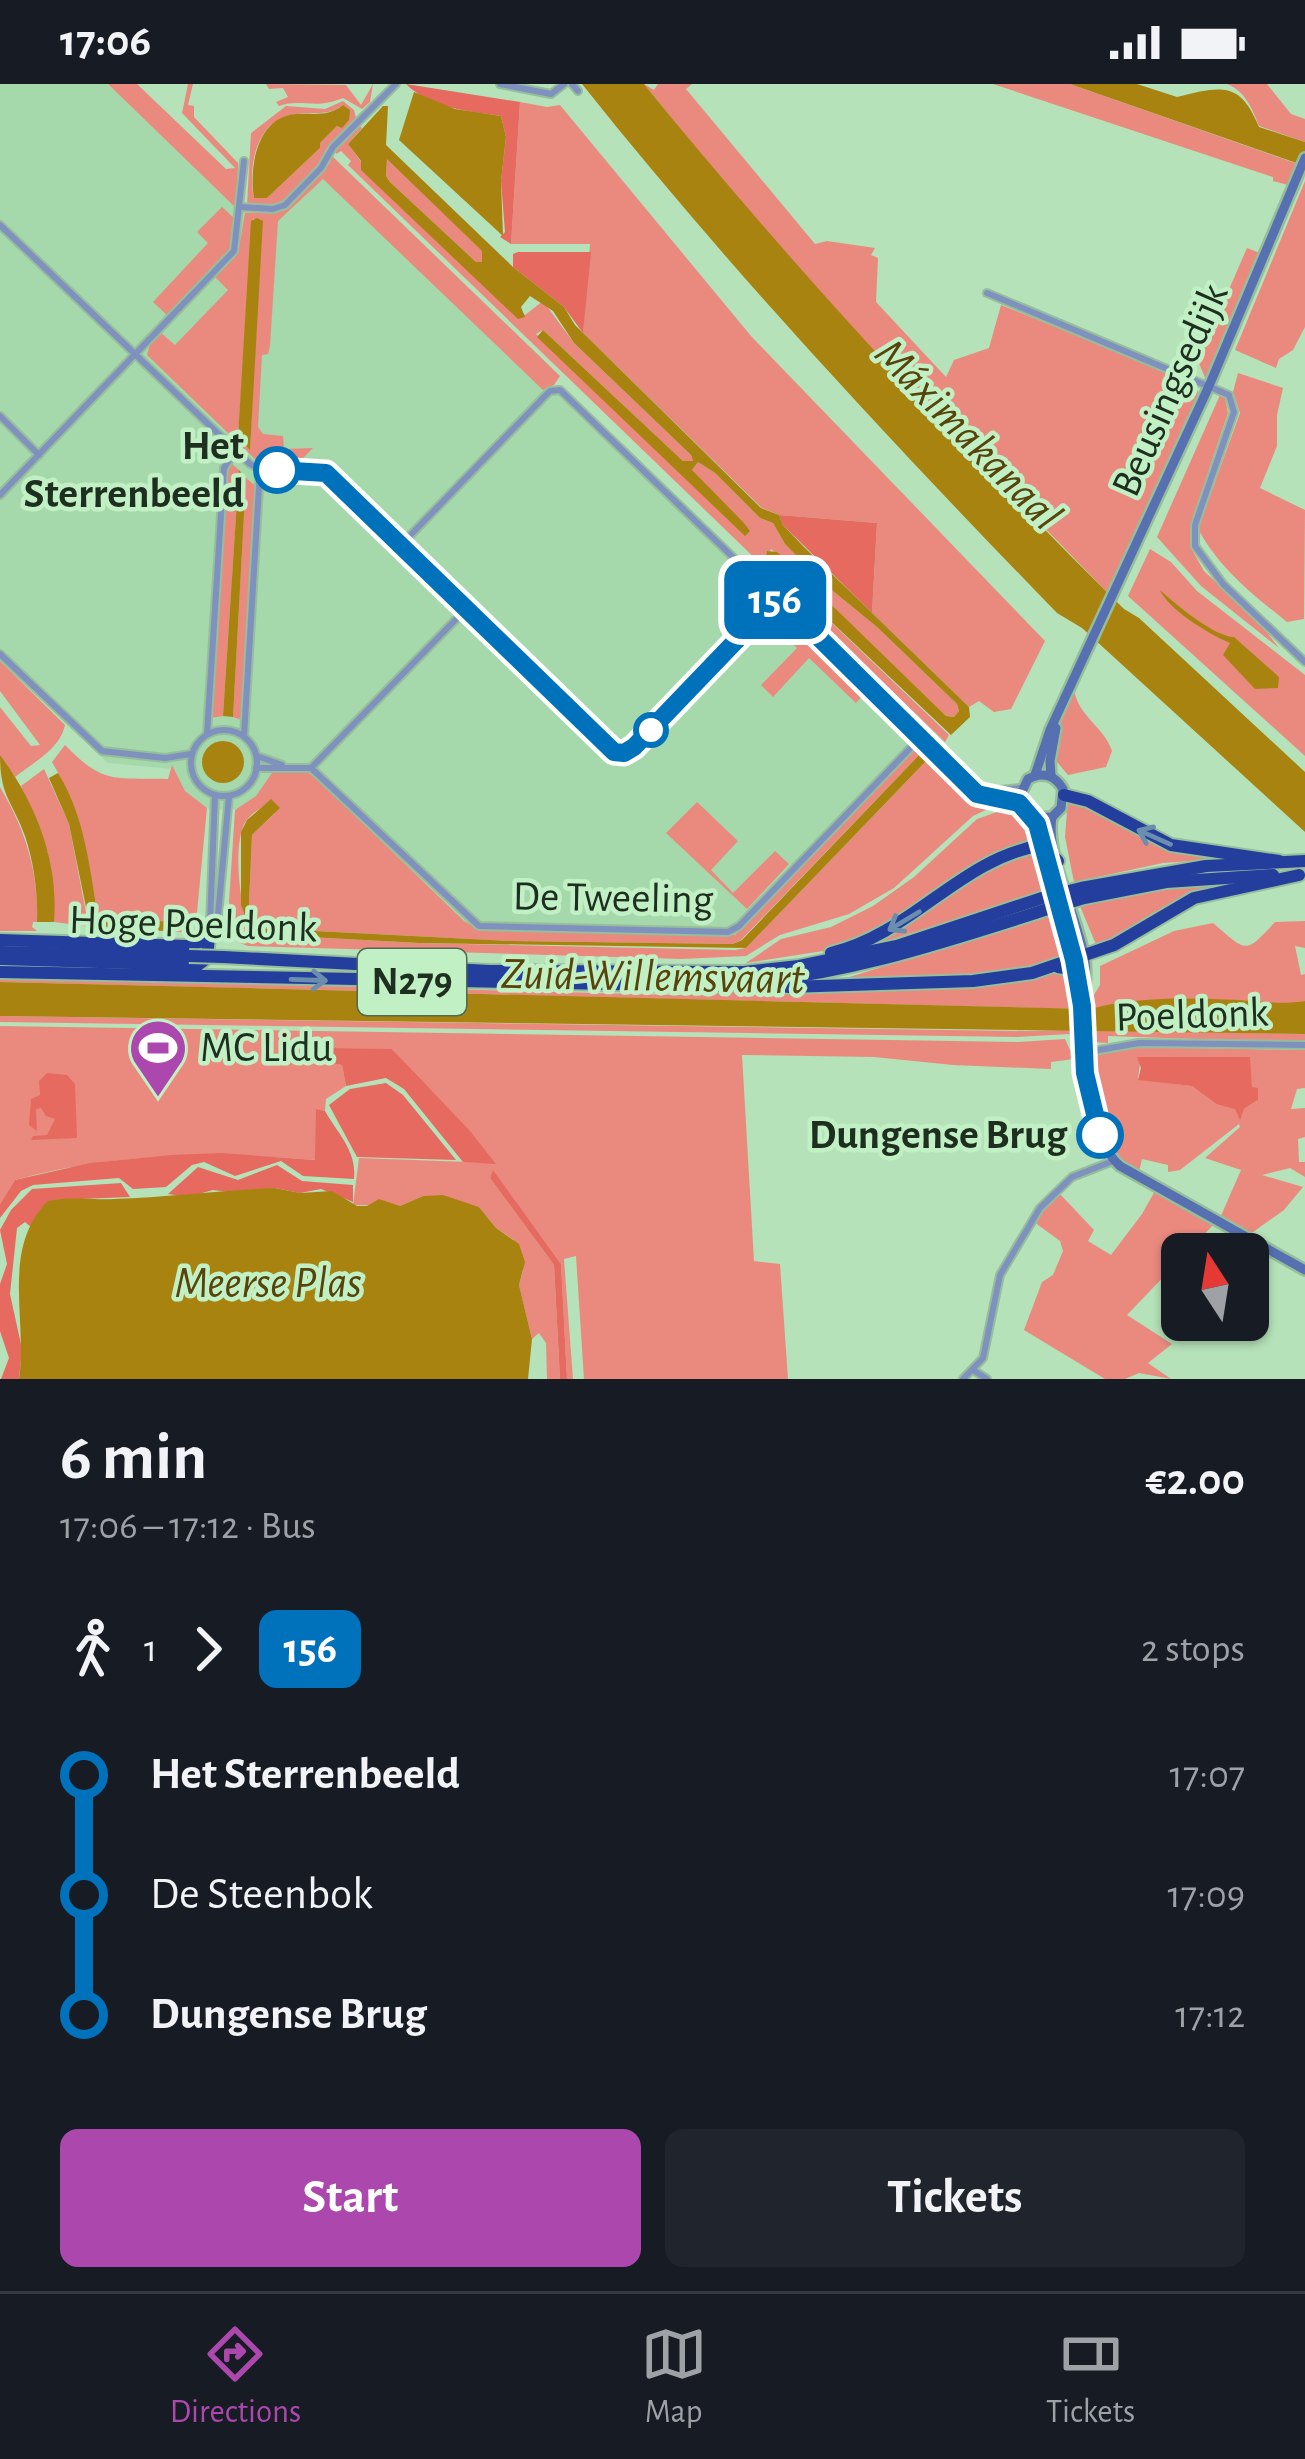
<!DOCTYPE html>
<meta charset="utf-8">
<style>
:root{--surface:#171b24;--page:#20242c;--text:#f1f3f6;--muted:#9ea1a6;--line:#363941;--accent:#ac48ad}
body{margin:0;font-family:"Alegreya Sans",sans-serif;background:var(--page);color:var(--text);height:100vh;display:flex;flex-direction:column;font-size:45px;white-space:nowrap}
*{box-sizing:border-box;margin:0}
p{font-size:39px;color:var(--muted)}
.icon{flex:none;width:66px;height:66px;fill:none;stroke:currentColor;stroke-width:2;stroke-linecap:round;stroke-linejoin:round}
.map{position:relative;height:1295px;overflow:hidden}
.details{display:flex;flex-direction:column;background:var(--surface);flex:1}
.details>*{flex:none}
.badge{padding:0 24px;border-radius:18px;font-size:42px;line-height:78px}
.needle{width:78px;rotate:348deg}
.tools{position:absolute;left:1161px;top:1149px;display:grid;gap:24px}
.tools a{display:grid;place-items:center;width:108px;height:108px;border-radius:18px;background:var(--surface);box-shadow:0 3px 9px #0004;font-size:60px}
.map>.badge{position:absolute;translate:-50% -50%;box-shadow:0 0 0 6px #fff}
.legs{display:flex;align-items:center;gap:18px;height:132px;padding:0 60px;font-size:39px}
.legs p{margin-inline-start:auto}
.headline{display:flex;align-items:center;justify-content:space-between;height:204px;padding:0 60px}
h1{font-size:66px;font-weight:700;line-height:90px}
.button{display:flex;gap:24px;margin-top:auto;padding:24px 60px}
.button a{flex:1;height:138px;border-radius:18px;background:var(--accent);color:#fff;font-size:48px;font-weight:700;line-height:138px;text-align:center}
.button a+a{background:var(--page);color:var(--text)}
ul{padding:0 60px;list-style:none}
li{display:flex;align-items:center;gap:42px;height:120px;font-size:45px}
li i{display:grid;place-items:center;width:18px;height:100%;margin:0 15px;background:currentColor}
li i::after{content:'';width:30px;height:30px;margin:-15px;border:9px solid;border-radius:50%;background:var(--surface)}
li p{margin-inline-start:auto}
li:first-child i{background:linear-gradient(#0000 50%,currentColor 0)}
li:last-child i{background:linear-gradient(currentColor 50%,#0000 0)}
.status{display:flex;justify-content:space-between;align-items:center;height:84px;padding:0 60px;background:var(--surface);direction:ltr}
.status svg{height:33px;fill:currentColor}
.menu{display:flex;justify-content:space-around;align-items:center;height:168px;border-top:3px solid var(--line);background:var(--surface);font-size:33px;color:var(--muted)}
.menu a{display:grid;justify-items:center;gap:6px}
.menu .selected{color:var(--accent)}
.map>svg:first-child{display:block}
.built{fill:#a5d8aa}
.green{fill:#ea8a7f;fill-rule:evenodd}
.forest{fill:#e66a5f}
.water{fill:#a9830f;fill-rule:evenodd}
.lines{fill:none;stroke-linecap:round;stroke-linejoin:round}
.street-casing{stroke:#97be9a;stroke-width:10}
.secondary-casing{stroke:#97be9a;stroke-width:14}
.highway-casing{stroke:#97be9a;stroke-width:16}
.street{stroke:#7f92bf;stroke-width:6}
.secondary{stroke:#5770b2;stroke-width:9}
.highway{stroke:#243e9d;stroke-width:12}
.highway-bridge-casing{stroke:#97be9a;stroke-width:16;stroke-linecap:butt}
.highway-bridge{stroke:#243e9d;stroke-width:12}
.oneway{stroke:#6b8eaf}
.line-1-casing{stroke:#fff;stroke-width:27}
.line-1{stroke:#0072bc;stroke-width:18}
.stop-1-dot{fill:#fff;stroke:#0072bc;stroke-width:6}
.labels{text-anchor:middle;dominant-baseline:central;stroke-width:9;stroke-linejoin:round;paint-order:stroke}
.shield{fill:#c2f0c5;stroke:#4f6952;stroke-width:3}
.shield-label{font-size:39px;font-weight:bold;fill:#1e2f20}
.street-label{font-size:42px;fill:#1e2f20;stroke:#c2f0c5}
.stop-label{font-size:42px;font-weight:bold;fill:#1e2f20;stroke:#c2f0c5;text-anchor:end}
.poi-label{font-size:42px;fill:#1e2f20;stroke:#c2f0c5;text-anchor:start}
.water-label{font-size:45px;font-style:italic;fill:#58430b;stroke:#c2f0c5}
</style>
<div class="status"><b>17:06</b><svg viewBox="0 0 49 12"><path d="M0 12V9h3v3zM5 12V6h3v6zM10 12V3h3v9zM15 12V0h3v12zM26 1h20v11H26zM47 4h2v5h-2z"/></svg></div>
<div class="map">
<svg width="1305" height="1295" viewBox="0 0 1305 1295">
<rect width="100%" height="100%" fill="#b5e2b9"/>
<polygon class="built" points="0,0 108,0 237,125 277,137 323,94 929,651 736,853 474,847 285,694 238,725 212,726 196,720 180,703 173,685 108,679 0,577"/>
<g class="green">
<polygon points="108,0 137,0 226,85 235,84 182,29 188,0 193,0 188,21 194,22 194,33 238,79 237,125"/>
<path d="M 266,0 L 346,1 L 361,21 L 373,0 L 370,18 L 362,25 L 343,14 C 316,26 301,14 279,22 L 276,18 L 288,13 L 283,4 L 269,5 Z"/>
<polygon points="644,0 654,6 658,0 692,0 686,5 815,160 827,157 875,164 871,171 878,174 876,218 946,293 954,276 989,264 1001,221 1194,299 1198,308 1196,322 1109,510 851,245 740,118"/>
<polygon points="993,0 1070,0 1298,80 1288,101 1273,97 1273,93"/>
<path d="M 1227,0 L 1267,0 L 1291,30 L 1305,35 L 1305,58 L 1259,42 C 1252,24 1245,7 1227,0 Z"/>
<path d="M 343,17 L 354,26 L 357,38 L 330,63 L 319,82 L 284,119 L 273,123 L 247,121 L 251,49 L 286,22 L 325,25 ZM 343,21 L 338,45 L 338,41 L 320,59 L 320,64 L 267,114 L 254,114 C 248,87 254,42 287,32 C 307,25 325,35 343,21 Z"/>
<polygon points="520,18 547,23 560,21 751,252 1045,557 1011,625 994,628 979,617 969,623 872,529 877,439 779,431 762,424 583,249 590,160 511,160"/>
<polygon points="359,41 362,44 348,60 362,79 525,231 543,217 574,259 691,371 693,377 683,377 543,246 536,250 705,403 692,386 698,378 715,389 760,434 773,439 785,460 822,498 877,543 957,620 959,627 954,633 946,632 771,465 766,476 949,651 945,658 348,81 351,77 341,67 336,70 335,65"/>
<path d="M 331,71 L 560,292 L 554,301 L 543,306 L 323,95 L 278,137 L 270,262 L 268,270 L 262,271 L 258,343 L 263,350 L 283,352 L 284,365 L 313,364 L 296,381 L 258,378 L 147,271 L 150,260 L 161,249 L 175,261 L 228,206 L 215,193 L 238,169 L 245,129 L 273,128 L 287,123 ZM 253,135 L 261,136 L 250,365 L 238,353 Z"/>
<polygon points="387,73 482,167 483,179 476,178 390,98 386,92"/>
<polygon points="1305,97 1305,243 1293,266 1279,275 1276,284 1235,266"/>
<polygon points="222,123 235,135 230,165 167,231 153,218 208,159 197,148"/>
<polygon points="1247,164 1260,169 1206,296 1198,277"/>
<path d="M 1238,289 L 1283,304 L 1277,331 L 1277,362 L 1260,404 L 1305,426 L 1304,535 L 1287,538 C 1252,510 1220,485 1198,445 L 1240,329 L 1233,308 Z"/>
<polygon points="1220,311 1225,314 1228,329 1191,439 1191,464 1204,487 1259,538 1279,564 1201,502 1157,453"/>
<polygon points="232,380 239,386 223,632 210,634 228,384"/>
<polygon points="246,394 257,403 242,636 233,633"/>
<polygon points="1150,465 1171,478 1197,507 1305,591 1305,672 1128,512"/>
<polygon points="769,528 784,531 864,610 856,619 809,574 773,613 761,601 797,564 768,536 664,642"/>
<path d="M 0,577 L 65,641 C 60,665 34,678 15,693 L 0,671 L 0,623 L 31,662 L 40,661 L 0,607 Z"/>
<path d="M 1074,605 C 1078,633 1104,642 1112,667 L 1106,683 L 1068,691 L 1052,672 L 1060,639 Z"/>
<path d="M 65,661 C 105,702 114,693 168,695 L 172,681 L 185,707 L 207,724 L 197,828 L 189,849 L 170,847 L 172,839 L 102,834 L 98,831 C 88,776 81,727 52,678 Z"/>
<path d="M 916,663 L 921,669 L 741,856 L 733,860 L 512,857 L 257,844 L 249,820 L 252,751 L 275,729 L 268,719 C 258,726 245,733 242,746 C 234,771 240,827 252,850 L 419,859 L 735,866 L 746,864 L 928,675 L 988,725 L 973,732 L 894,804 L 849,830 L 780,851 L 746,872 L 681,875 L 248,862 L 237,858 L 229,818 L 235,726 L 256,712 L 274,686 L 305,687 L 316,694 L 464,837 L 478,845 L 735,851 Z"/>
<polygon points="44,685 69,740 87,834 100,844 54,838 48,769 21,702"/>
<path d="M 0,703 C 25,745 39,788 37,838 L 33,838 L 32,843 L 37,847 L 0,847 Z"/>
<polygon points="1068,714 1080,716 1149,755 1233,774 1163,779 1074,798 1065,753"/>
<polygon points="697,718 738,757 711,786 733,809 775,767 789,780 747,825 666,749"/>
<polygon points="997,728 1018,728 1032,738 1034,751 1030,758 919,826 836,865 746,879 781,855 831,843 873,822 914,793 977,735"/>
<polygon points="1041,764 1051,805 851,868 986,783"/>
<polygon points="1208,798 1209,803 1175,817 1097,863 1080,822"/>
<polygon points="1059,828 1070,875 1009,889 843,895"/>
<path d="M 1305,837 L 1305,864 L 1295,862 L 1301,891 L 1305,890 L 1305,917 L 1285,921 L 1244,916 L 1085,925 L 1100,901 L 1100,882 L 1174,847 L 1213,839 C 1247,868 1245,871 1275,838 Z"/>
<polygon points="1061,887 1071,890 1079,922 1077,925 0,898 0,894 679,911 831,902 989,901"/>
<polygon points="0,932 1026,947 1078,946 1075,966 1069,950 1017,953 0,938"/>
<path d="M 0,942 L 1018,958 L 1065,955 L 1074,975 L 1051,978 L 1051,985 L 953,981 L 874,973 L 742,971 L 754,1177 L 780,1180 L 788,1295 L 584,1295 L 576,1172 L 564,1175 L 573,1295 L 567,1295 L 561,1180 L 493,1087 L 490,1094 L 554,1181 L 560,1295 L 547,1295 L 546,1259 L 539,1249 L 532,1255 L 519,1201 L 523,1187 L 514,1156 L 496,1144 L 479,1123 L 423,1112 L 400,1122 L 353,1121 L 359,1074 L 495,1079 L 392,965 L 330,978 L 342,981 L 346,1002 L 326,1015 L 325,1027 L 316,1026 L 316,1076 C 214,1068 115,1068 15,1096 L 0,1120 Z"/>
<polygon points="1084,946 1305,950 1305,959 1108,952 1108,959 1090,958 1089,966"/>
<path d="M 1139,963 L 1305,966 L 1305,1004 L 1297,1005 L 1291,1025 L 1305,1024 L 1305,1053 L 1298,1055 L 1299,1078 L 1305,1078 L 1305,1093 L 1290,1084 L 1262,1091 L 1303,1103 L 1284,1126 L 1249,1151 L 1220,1134 L 1241,1086 L 1205,1074 L 1240,1043 L 1239,1040 L 1180,1086 L 1168,1088 L 1168,1081 L 1142,1075 L 1139,1088 C 1097,1064 1097,1016 1086,972 ZM 1249,973 L 1252,1004 L 1258,1016 L 1244,1025 L 1216,1020 L 1192,1002 L 1138,995 L 1140,979 Z"/>
<polygon points="1155,1107 1213,1141 1127,1231 1172,1260 1148,1279 1171,1295 1139,1289 1125,1295 1105,1295 1024,1246 1042,1198 1053,1191 1063,1167 1060,1157 1034,1138 1059,1109 1094,1146 1088,1157 1111,1171 1142,1130"/>
</g>
<g class="forest">
<path d="M 406,0 L 520,18 L 511,160 L 500,153 L 505,148 L 501,97 L 506,53 L 501,32 C 469,27 431,25 406,0 Z"/>
<polygon points="518,168 591,168 583,249 564,223 513,183 513,170"/>
<polygon points="779,431 877,439 872,529 783,441"/>
<polygon points="315,964 392,965 470,1047 496,1080 463,1078 404,1005 386,994 346,1002 342,981 315,976"/>
<polygon points="1137,973 1250,973 1252,1003 1258,1004 1258,1016 1244,1025 1240,1036 1235,1025 1216,1020 1192,1002 1138,996 1141,984"/>
<polygon points="47,989 67,991 75,1000 77,1054 31,1056 33,1052 47,1051 55,1035 46,1032 41,1024 36,1025 37,1047 29,1041 31,1015 40,1011 39,997"/>
<polygon points="386,999 403,1011 456,1076 357,1073 329,1021 350,1005"/>
<path d="M 316,1025 L 325,1027 C 338,1050 357,1067 354,1095 L 303,1092 L 281,1077 L 235,1092 L 204,1078 L 192,1081 L 166,1103 L 133,1105 L 119,1094 L 33,1101 L 21,1107 L 0,1134 L 0,1120 L 15,1096 L 90,1079 L 171,1071 L 221,1069 L 315,1076 Z"/>
<polygon points="277,1081 302,1097 353,1101 353,1118 321,1105 300,1109 275,1104 237,1109 213,1106 188,1113 168,1110 198,1083 238,1096"/>
<polygon points="493,1086 561,1180 567,1295 560,1295 554,1181 490,1094"/>
<polygon points="121,1099 130,1113 52,1116 31,1143 25,1138 17,1144 10,1210 22,1265 19,1295 1,1295 9,1274 0,1247 0,1200 7,1180 0,1146 11,1126 32,1105"/>
</g>
<g class="water">
<path d="M 582,0 L 644,0 C 794,185 955,358 1124,525 L 1139,534 L 1305,688 L 1305,748 L 1082,544 L 1057,529 C 892,359 730,186 582,0 Z"/>
<path d="M 1070,0 L 1137,0 L 1177,13 C 1226,0 1241,0 1259,43 L 1305,58 L 1305,82 Z"/>
<polygon points="414,8 455,25 501,32 506,53 501,97 503,152 399,56"/>
<path d="M 343,21 L 350,26 L 349,36 L 342,44 L 337,42 L 320,59 L 320,64 L 267,114 L 254,114 C 249,85 256,33 296,30 C 315,29 328,33 343,21 Z"/>
<path d="M 383,22 L 388,22 L 386,61 L 513,183 L 564,223 L 575,241 L 761,424 L 779,431 L 783,441 L 803,462 L 969,623 L 970,633 L 951,651 L 766,476 L 767,467 L 777,468 L 946,632 L 954,633 L 959,627 L 957,620 L 877,543 L 822,498 L 785,460 L 773,439 L 760,434 L 715,389 L 698,378 L 692,386 L 743,438 L 750,447 L 745,452 L 537,253 L 543,246 L 683,377 L 693,377 L 691,371 L 574,259 L 553,227 L 530,212 L 521,223 L 525,233 L 518,235 L 361,86 L 361,77 L 348,60 ZM 387,75 L 482,167 L 482,178 L 476,178 L 390,98 L 386,92 Z"/>
<polygon points="257,134 263,137 250,366 238,353 251,137"/>
<polygon points="239,386 246,394 233,633 223,632"/>
<path d="M 1160,506 C 1175,520 1215,553 1234,553 L 1279,593 L 1278,604 L 1255,605 L 1223,571 L 1230,559 C 1208,550 1167,524 1160,506 Z"/>
<circle cx="223" cy="678" r="21"/>
<polygon points="921,669 928,675 746,864 419,859 252,850 241,821 241,748 247,736 271,715 280,724 252,751 249,820 257,844 512,857 733,860 742,856"/>
<path d="M 0,671 C 36,719 59,778 54,838 L 37,838 C 38,809 34,779 25,752 C 12,716 0,713 0,671 Z"/>
<path d="M 58,689 C 85,733 89,782 98,831 L 102,834 L 173,838 L 170,847 L 111,846 L 89,838 L 69,740 L 49,694 Z"/>
<path d="M 0,898 L 1090,925 C 1139,912 1189,914 1240,916 C 1263,917 1282,921 1305,917 L 1305,950 L 0,932 Z"/>
<path d="M 275,1104 L 300,1109 L 332,1107 L 357,1122 L 367,1122 L 379,1115 L 400,1122 L 423,1112 L 443,1111 L 479,1123 L 496,1144 L 519,1160 L 525,1178 L 519,1201 L 532,1255 L 528,1295 L 19,1295 C 28,1236 0,1165 48,1117 C 68,1112 93,1116 114,1115 C 169,1113 221,1106 275,1104 Z"/>
</g>
<g class="lines">
<g class="street-casing">
<g id="street">
<polyline points="500,0 551,10 564,0"/>
<polyline points="572,0 578,7"/>
<polyline points="241,123 273,125 285,121 321,84 333,63 396,0"/>
<polyline points="0,141 250,380 260,385 326,389 613,667 624,669 634,663 778,513"/>
<polyline points="987,209 1229,311 1234,328 1195,441 1195,462 1223,500 1305,578"/>
<polyline points="0,332 39,371"/>
<polyline points="0,411 234,167 244,77"/>
<polyline points="400,462 544,313 550,307 560,306 977,709 1019,719"/>
<polyline points="0,570 102,667 165,674 191,670"/>
<circle cx="224" cy="679" r="33"/>
<polyline points="207,650 224,384 235,367"/>
<polyline points="244,652 260,386"/>
<polyline points="257,672 282,681"/>
<polyline points="256,684 311,684 479,842 728,848 739,842 921,653"/>
<polyline points="311,684 465,526"/>
<polyline points="966,695 988,707 1020,704"/>
<polyline points="210,839 215,711"/>
<polyline points="217,842 229,712"/>
<polyline points="1082,969 1139,959 1305,961"/>
<polyline points="973,1286 987,1295"/>
<polyline points="963,1295 983,1274 1000,1191 1040,1124 1072,1093 1113,1077"/>
</g>
</g>
<g class="secondary-casing">
<g id="secondary">
<polyline points="1035,691 1050,646 1209,302 1305,74"/>
<polyline points="1051,692 1050,677 1056,644"/>
<path d="M 1052,733 C 1045,774 1079,834 1085,877 C 1088,897 1082,913 1081,932 C 1078,971 1090,1056 1120,1082 L 1305,1186"/>
<path d="M 1034,734 L 1052,733 L 1061,724 L 1063,705 C 1055,691 1042,687 1028,695 L 1019,714 C 1023,728 1034,733 1039,746 C 1057,801 1071,859 1081,917"/>
</g>
</g>
<g class="highway-casing">
<g id="highway">
<polyline points="1064,711 1088,717 1171,761 1279,777"/>
<polyline points="1081,804 1206,782 1305,777"/>
<polyline points="1084,814 1166,798 1273,791"/>
<polyline points="0,856 186,862 200,858 207,848"/>
<polyline points="0,868 189,872"/>
<path d="M 831,869 C 914,849 960,774 1043,761 L 1058,777"/>
<polyline points="223,873 490,887 744,888 799,882 897,862 1048,812"/>
<polyline points="0,875 198,881 207,874 210,841"/>
<polyline points="1058,883 1070,885 1077,895"/>
<path d="M 0,888 L 717,902 C 840,893 936,861 1051,824"/>
<polyline points="788,903 973,897 1032,889 1114,861 1194,814 1299,791"/>
</g>
</g>
<use href="#street" class="street"/>
<use href="#secondary" class="secondary"/>
<use href="#highway" class="highway"/>
<g class="highway-bridge-casing">
<g id="highway-bridge">
<polyline points="1048,812 1081,804"/>
<polyline points="1051,824 1084,814"/>
<polyline points="189,872 223,873"/>
</g>
</g>
<use href="#highway-bridge" class="highway-bridge"/>
</g>
<defs><path id="oneway-shaft" d="M-6 0H5M1.5-3L5.5 0L1.5 3" fill="none" stroke-width="1.6" stroke-linecap="round" stroke-linejoin="round" transform="scale(3)"/></defs>
<g class="oneway">
<use href="#oneway-shaft" transform="translate(1154 753) rotate(-156)"/>
<use href="#oneway-shaft" transform="translate(904 837) rotate(149)"/>
<use href="#oneway-shaft" transform="translate(309 896) rotate(2)"/>
</g>
<g class="lines">
<g class="line-1-casing">
<polyline id="line-1" points="277,386 326,389 614,668 624,669 634,663 778,513 977,710 1019,719 1037,740 1074,876 1082,922 1085,989 1100,1051"/>
</g>
<use href="#line-1" class="line-1"/>
</g>
<defs>
<g id="stadium-pin" transform="scale(3)"><path d="M0 17L-7.5 6A9.5 9.5 0 1 1 7.5 6Z" fill="#ac48ad" stroke="#c2f0c5"/><path d="M0-5a6.5 5 0 1 0 0 10a6.5 5 0 1 0 0-10ZM-3.5-1.8h7v3.6h-7Z" fill="#fff"/></g>
</defs>
<g fill-rule="evenodd">
<use href="#stadium-pin" x="158" y="964"/>
</g>
<g class="stop-1-dot">
<circle cx="277" cy="386" r="21"/>
<circle cx="651" cy="646" r="15"/>
<circle cx="1100" cy="1051" r="21"/>
</g>
<g class="labels">
<rect class="shield" x="358" y="865" width="108" height="66" rx="9"/>
<g class="shield-label">
<text x="412" y="898">N279</text>
</g>
<g class="street-label">
<text transform="translate(1170 306) rotate(-66)">Beusingsedijk</text>
<text transform="translate(613 814) rotate(1)">De Tweeling</text>
<text transform="translate(193 840) rotate(2)">Hoge Poeldonk</text>
<text transform="translate(1192 931) rotate(-2)">Poeldonk</text>
</g>
<g class="stop-label">
<text x="244" y="362">Het<tspan x="244" dy="48">Sterrenbeeld</tspan></text>
<text x="1067" y="1051">Dungense Brug</text>
</g>
<g class="poi-label">
<text x="200" y="964">MC Lidu</text>
</g>
<g class="water-label">
<text transform="translate(968 351) rotate(46)">Máximakanaal</text>
<text transform="translate(653 893) rotate(1)">Zuid-Willemsvaart</text>
<text x="268" y="1199">Meerse Plas</text>
</g>
</g>
</svg>
<div class="tools">
<a><svg class="needle" viewBox="-14 -14 28 28"><path d="M0-13l5 13h-10z" fill="#e53935"/><path d="M0 13l5-13h-10z" fill="#9ea1a6"/></svg></a>
</div>
<b class="badge" style="left:775px;top:516px;background:#0072bc;color:#fff">156</b>
</div>
<section class="details">
<div class="headline"><div><h1>6 min</h1><p>17:06 – 17:12 · Bus</p></div><b>€2.00</b></div>
<div class="legs"><svg class="icon" aria-label="walk" viewBox="0 0 24 24"><circle cx="13" cy="4" r="2"/><path d="M13 8l-2 6 4 7M11 14l-3 7M7 12l3-4h3l4 4"/></svg>1<svg class="icon" aria-label="forward" viewBox="0 0 24 24"><path d="M9 5l7 7-7 7"/></svg><b class="badge" style="background:#0072bc;color:#fff">156</b><p>2 stops</p></div>
<ul>
<li><i style="color:#0072bc"></i><b>Het Sterrenbeeld</b><p>17:07</p></li>
<li><i style="color:#0072bc"></i><span>De Steenbok</span><p>17:09</p></li>
<li><i style="color:#0072bc"></i><b>Dungense Brug</b><p>17:12</p></li>
</ul>
<div class="button"><a>Start</a><a>Tickets</a></div>
</section>
<nav class="menu">
<a class="selected"><svg class="icon" aria-label="directions" viewBox="0 0 24 24"><path d="M12 3l9 9-9 9-9-9zM9 14v-3h6M13 9l2 2-2 2"/></svg>Directions</a>
<a><svg class="icon" aria-label="map" viewBox="0 0 24 24"><path d="M3 6l6-2 6 2 6-2v14l-6 2-6-2-6 2zM9 4v14M15 6v14"/></svg>Map</a>
<a><svg class="icon" aria-label="tickets" viewBox="0 0 24 24"><path d="M3 7h18v10H3zM15 7v10"/></svg>Tickets</a>
</nav>
